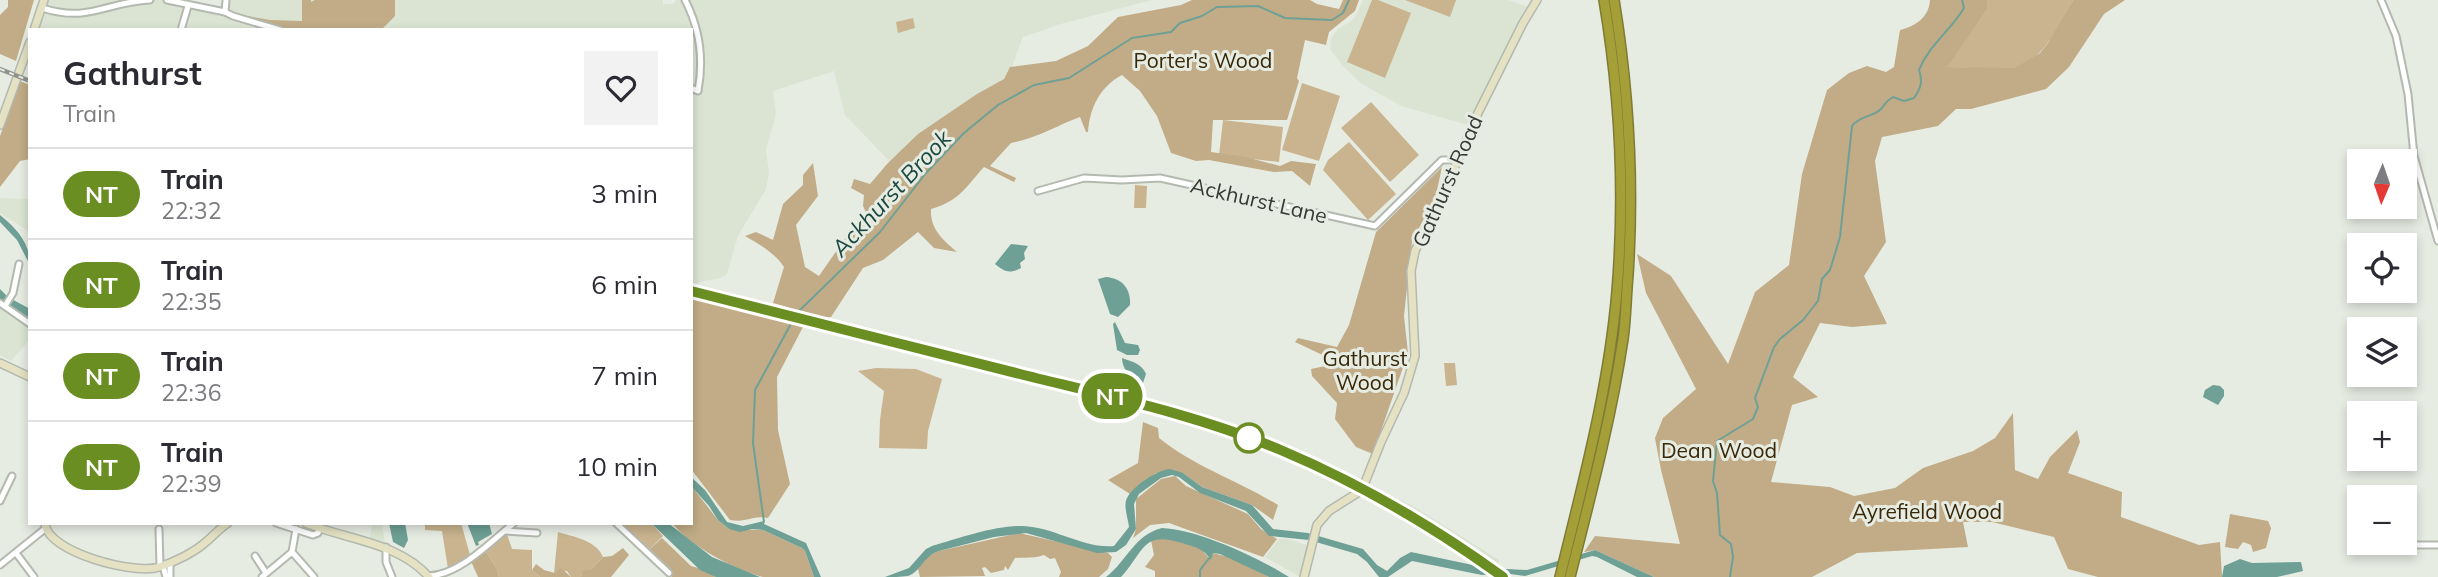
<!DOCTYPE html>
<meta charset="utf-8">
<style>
:root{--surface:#fff;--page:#f2f2f3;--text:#2b2b33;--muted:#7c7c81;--line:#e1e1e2}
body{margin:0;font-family:Mulish,sans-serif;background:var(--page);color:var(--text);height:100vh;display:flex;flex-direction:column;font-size:26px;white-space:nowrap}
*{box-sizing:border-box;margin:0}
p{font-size:23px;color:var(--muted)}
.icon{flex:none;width:38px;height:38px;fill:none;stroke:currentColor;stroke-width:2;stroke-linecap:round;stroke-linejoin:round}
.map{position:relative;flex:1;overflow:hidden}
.panel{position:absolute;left:28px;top:28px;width:665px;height:497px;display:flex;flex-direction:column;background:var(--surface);border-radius:0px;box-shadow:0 4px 10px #0003}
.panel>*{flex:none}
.badge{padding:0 14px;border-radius:23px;font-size:24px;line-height:46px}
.needle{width:46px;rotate:182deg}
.tools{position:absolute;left:2347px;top:149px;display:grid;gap:14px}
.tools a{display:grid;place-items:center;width:70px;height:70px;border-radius:0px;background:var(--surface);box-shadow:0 4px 10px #0003;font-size:35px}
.map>.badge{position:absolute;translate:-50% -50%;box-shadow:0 0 0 4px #fff}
.round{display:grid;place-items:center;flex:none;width:74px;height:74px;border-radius:0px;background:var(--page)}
.head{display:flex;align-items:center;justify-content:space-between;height:119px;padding:0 35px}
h1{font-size:33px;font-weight:700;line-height:52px}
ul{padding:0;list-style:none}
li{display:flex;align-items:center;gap:21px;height:91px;padding:0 35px;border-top:2px solid var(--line)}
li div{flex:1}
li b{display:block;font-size:26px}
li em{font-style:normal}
li .badge{min-width:77px;font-weight:700;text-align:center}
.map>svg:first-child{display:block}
.built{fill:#dbe4d3}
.green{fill:#c9b48f}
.forest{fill:#c1ac87}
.water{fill:#6ea096}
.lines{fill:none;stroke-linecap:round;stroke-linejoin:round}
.stream{stroke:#6ea096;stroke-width:2}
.street-casing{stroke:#b4b9b0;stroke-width:9}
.secondary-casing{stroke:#b4b9b0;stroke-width:10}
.highway-casing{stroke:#7e7b36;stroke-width:12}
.street{stroke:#fff;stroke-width:5}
.secondary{stroke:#e4e2c3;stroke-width:7}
.highway{stroke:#a49f37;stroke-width:9}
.rail-casing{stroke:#90938d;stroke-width:4.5}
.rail{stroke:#e7ece3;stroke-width:2;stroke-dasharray:5;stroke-linecap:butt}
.line-casing{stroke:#fff;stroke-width:16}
.line{stroke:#6b8e23;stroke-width:10}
.stop-dot{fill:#fff;stroke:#6b8e23;stroke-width:3.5}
.labels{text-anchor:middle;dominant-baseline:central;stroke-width:6;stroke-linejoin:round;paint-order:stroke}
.park-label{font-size:21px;fill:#392909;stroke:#e7ece3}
.street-label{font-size:21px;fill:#373935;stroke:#e7ece3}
.water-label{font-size:23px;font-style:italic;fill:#1b4840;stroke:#e7ece3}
</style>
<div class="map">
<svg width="2438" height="577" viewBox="0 0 2438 577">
<rect width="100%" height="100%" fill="#e7ece3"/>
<g class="built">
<polygon points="49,0 178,0 226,10 228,0 663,0 663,4 673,4 676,0 1152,0 1061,24 1023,37 1007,80 892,164 845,115 834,71 773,91 776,114 766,150 769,173 766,189 738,236 727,274 721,278 699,282 698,289 702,290 703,285 838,322 869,327 1011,365 1164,402 1266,436 1366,487 1410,504 1499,560 1499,566 1496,568 1508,577 1500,577 1356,488 1353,492 1349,491 1315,471 1273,453 1273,451 1211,427 1129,405 1125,408 1119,408 1043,383 834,331 701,295 700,297 691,295 691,30 39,30"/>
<polygon points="1363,0 1508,0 1528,7 1468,125 1401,106 1362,84 1342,65 1330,49 1331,38 1338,29 1354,19"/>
<polygon points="0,198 30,199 30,232 0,213"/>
<polygon points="0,306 30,328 30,339 11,361 0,355"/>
<polygon points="382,523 385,543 369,541 372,525"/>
<polygon points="1279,539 1287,539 1307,545 1300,577 1265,557"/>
</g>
<g class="green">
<polygon points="1372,0 1378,0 1411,13 1385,78 1347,62"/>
<polygon points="1405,0 1456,0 1450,17"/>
<path d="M 1987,0 L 2073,0 C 2059,24 2044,62 2013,68 C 1992,71 1967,67 1946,67 L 1987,10 Z"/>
<polygon points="913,18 915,28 898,33 896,22"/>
<polygon points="1302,83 1340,96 1319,161 1282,150"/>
<polygon points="1371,102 1419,155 1390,182 1341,128"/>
<polygon points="1223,120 1283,127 1279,162 1219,155"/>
<polygon points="1349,142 1396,194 1368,220 1323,170 1328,160"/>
<polygon points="1135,185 1147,186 1146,208 1134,208"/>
<polygon points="1444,363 1455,363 1457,385 1446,386"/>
<polygon points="876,368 916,369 942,379 928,431 927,449 879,448 880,420 884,391 858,371"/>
<polygon points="425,523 461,523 470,555 448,569 442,531 425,530"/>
<polygon points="627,523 651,523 663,536 650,549 623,527"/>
<path d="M 558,532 C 574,537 596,540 603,557 L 591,569 L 582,572 L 581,577 L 571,577 L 567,571 L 554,573 Z"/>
<polygon points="507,534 512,549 532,550 532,570 540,577 499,577 497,569 484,549"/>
</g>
<g class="forest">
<polygon points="8,0 34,0 16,61 0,54 0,15 8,7"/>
<polygon points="302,0 311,0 311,2 315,0 395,0 395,16 383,28 375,30 287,30 240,17 241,15 270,20 302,21"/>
<path d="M 1192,0 L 1310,0 L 1317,4 L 1339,9 L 1343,0 L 1359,0 L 1355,11 L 1329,32 L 1326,45 L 1305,40 L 1297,78 L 1299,81 L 1287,120 L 1213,120 L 1211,152 L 1246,157 L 1280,166 L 1291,161 L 1316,164 L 1310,186 L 1292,171 L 1274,172 L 1209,160 L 1196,161 L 1171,153 L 1157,116 L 1140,91 L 1122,75 C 1100,87 1090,107 1088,132 L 1086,132 L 1080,117 C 1058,125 1035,139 1011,143 L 990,166 L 1016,178 L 1014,182 L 984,167 C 965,188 959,201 931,209 C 930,229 942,239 957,252 L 934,248 L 918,232 L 883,260 L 863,268 L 831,317 L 825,318 L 773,303 L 784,267 C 775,253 759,244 745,236 L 756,232 L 773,240 L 783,204 L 803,185 L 803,175 L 813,163 L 818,196 L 796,225 L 805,267 L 819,276 L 853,227 L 870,221 L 863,206 L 864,195 L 851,188 L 854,179 L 870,184 L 887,164 L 918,134 L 977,94 L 1004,79 L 1010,67 L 1056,61 L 1088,46 L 1118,17 L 1181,5 Z"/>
<path d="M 1930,0 L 1987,0 L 1987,10 L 1947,67 L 2013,68 L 2027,61 L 2040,53 L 2048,43 L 2073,0 L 2125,0 L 2104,14 L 2069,67 L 2046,89 L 1971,109 L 1956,109 L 1938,126 L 1882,137 L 1875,161 L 1886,242 L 1864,276 L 1887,324 L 1852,327 L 1820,323 L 1793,377 L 1818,397 L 1792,405 L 1771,482 L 1830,487 L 1854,496 L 1895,488 L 1923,468 L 1973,451 L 1995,438 L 2013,413 L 2015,470 L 2038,479 L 2050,457 L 2077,430 L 2080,442 L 2068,473 L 2122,492 L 2121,517 L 2199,545 L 2220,542 L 2222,577 L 2098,577 L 2068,569 L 2054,537 L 1992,522 L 1963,522 L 1968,547 L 1857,553 L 1812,577 L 1654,577 L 1595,550 L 1584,552 L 1595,536 L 1680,544 L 1661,470 L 1655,438 L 1663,418 L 1696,389 L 1646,293 L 1637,254 L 1671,276 L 1728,364 L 1755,292 L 1789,265 L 1802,174 L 1827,90 L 1849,73 L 1867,66 L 1886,72 L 1894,67 L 1900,30 C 1916,26 1929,17 1930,0 Z"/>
<polygon points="20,81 30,85 30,159 20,161 0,187 0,136"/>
<polygon points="1442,167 1436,195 1412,242 1404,316 1408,353 1373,454 1356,447 1335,419 1337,403 1312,376 1311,369 1330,365 1329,358 1295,342 1298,338 1337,347 1349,325 1376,232"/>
<path d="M 691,298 L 803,327 L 777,377 L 778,430 L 790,484 L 768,518 C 752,515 748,523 730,520 L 691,469 Z"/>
<path d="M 1143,422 L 1158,428 L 1159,438 C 1195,467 1239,481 1278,505 L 1273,520 L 1252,505 L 1202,487 L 1183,473 L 1156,473 L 1130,494 L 1108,480 L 1138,463 Z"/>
<polygon points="1175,476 1186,486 1248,514 1261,529 1277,539 1263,557 1169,523 1150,525 1133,538 1136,529 1136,499 1161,479"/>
<path d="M 693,488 L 718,520 L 729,529 L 763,530 L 802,548 L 805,551 L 814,577 C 798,577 778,577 763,577 C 735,570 690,546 672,523 L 691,523 L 691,490 Z"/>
<polygon points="2230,514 2268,521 2271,528 2266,548 2253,552 2251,545 2243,542 2238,549 2225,547"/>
<path d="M 1019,533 L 1108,553 L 1112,557 L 1108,569 L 1099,577 L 1059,577 L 1061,572 L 1055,558 L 1050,559 L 1044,555 C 1034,559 1025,557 1015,558 L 1008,570 L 1005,566 L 1004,570 L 991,573 L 985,567 L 982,568 L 985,576 L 920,577 L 918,569 L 928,556 L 939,551 Z"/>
<polygon points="1164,537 1200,548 1210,559 1213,553 1228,557 1269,577 1155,577 1155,571 1145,567 1154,555 1151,540"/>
<polygon points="662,538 691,566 705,570 716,577 672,577 668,568 650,549"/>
<polygon points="623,548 629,555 611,577 581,577 582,571 591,569 603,557 612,556"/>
<polygon points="484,549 497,569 499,577 478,577 470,559"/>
<polygon points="536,564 544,570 555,573 561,568 571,577 540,577 532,570"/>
</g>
<g class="water">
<path d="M 0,215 C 17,229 30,243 30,265 L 17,240 L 0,222 Z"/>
<path d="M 1011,244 L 1028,246 L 1024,253 L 1025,259 L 1020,263 L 1021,268 C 1009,274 1005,272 995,264 Z"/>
<path d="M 1106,277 C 1123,278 1131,290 1130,305 L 1118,317 L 1110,314 L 1098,279 Z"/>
<polygon points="0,289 8,297 30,309 30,319 0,299"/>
<polygon points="1115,322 1125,343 1138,345 1140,350 1138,355 1127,355 1117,350 1113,324"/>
<path d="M 1122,358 C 1133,362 1141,363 1146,374 L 1143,383 L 1138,383 C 1130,378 1122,368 1122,358 Z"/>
<polygon points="2213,385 2220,386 2224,390 2224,396 2218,405 2203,397 2205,390"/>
<path d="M 1170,469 L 1183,473 L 1202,487 L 1252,505 L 1273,529 L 1308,533 L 1363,549 L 1377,565 L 1387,571 L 1400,558 L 1411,552 L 1487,568 L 1527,570 L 1595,550 L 1654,577 L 1637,577 L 1597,557 L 1592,556 L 1525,576 L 1510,574 L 1482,575 L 1412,561 L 1388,577 L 1379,577 L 1367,562 L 1357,554 L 1309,540 L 1269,536 L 1246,511 L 1200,493 L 1179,477 L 1172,475 L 1161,478 L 1139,494 L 1134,504 L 1136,529 L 1126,545 L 1116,552 L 1097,553 L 1026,533 L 994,537 L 939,551 C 922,557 922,571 908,576 C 901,577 892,577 885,577 L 909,568 L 926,549 L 932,546 C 959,538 996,525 1023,526 C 1054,527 1084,549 1114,546 L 1129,527 C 1128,518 1123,506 1127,498 C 1133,486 1157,470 1170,469 Z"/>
<polygon points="691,477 705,490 727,522 743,526 764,521 764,524 806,543 821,577 814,577 805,551 802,548 763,530 752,529 740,532 729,529 718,520 709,506 691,486"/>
<polygon points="389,523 405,523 408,540 404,548 393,542"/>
<polygon points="467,523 489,523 492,534 478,542 479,545 476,546"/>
<polygon points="651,523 668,523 712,557 760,577 716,577 700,570"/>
<path d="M 1162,528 C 1197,529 1259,558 1289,577 L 1269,577 L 1220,554 L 1213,553 L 1211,560 C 1203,548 1195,547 1182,543 C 1142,530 1144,552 1121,577 L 1106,577 C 1127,561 1134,535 1162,528 Z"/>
<polygon points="2240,559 2252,563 2301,562 2303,571 2277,577 2222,577 2224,566"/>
</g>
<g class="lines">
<g class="stream">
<polyline points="800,310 880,232 926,173 964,133 998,105 1034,85 1069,78 1132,38 1171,32 1180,23 1202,16 1217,7 1258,6 1285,18 1332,20 1343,13 1349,0"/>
<polyline points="764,522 753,443 755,390 793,320"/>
<polyline points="1200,577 1200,570 1210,557"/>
<path d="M 1730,577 L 1733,557 L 1731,544 L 1720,535 L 1717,493 L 1713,481 L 1717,441 L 1753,419 L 1758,407 L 1755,398 L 1774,347 L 1780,339 L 1803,320 L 1818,301 L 1822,279 L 1830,270 L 1840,237 L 1852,126 C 1859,116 1873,117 1881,109 C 1886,103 1886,101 1893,97 L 1904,101 L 1914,98 C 1921,88 1923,81 1919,70 C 1929,45 1951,30 1964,8 L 1962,0"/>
</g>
<g class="street-casing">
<g id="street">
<polyline points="167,0 225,12 233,16 280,30"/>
<path d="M 685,0 C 700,29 704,59 698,91 L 691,88"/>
<polyline points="2381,0 2396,36 2408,94 2414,156 2438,241"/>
<path d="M 42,8 C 90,23 105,2 150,0"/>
<polyline points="225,12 226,0"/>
<polyline points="181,30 188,6"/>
<polyline points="1038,191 1084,178 1122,180 1160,178 1375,226 1442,160 1456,160"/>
<polyline points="0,303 30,324"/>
<polyline points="5,306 13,293 19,264"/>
<polyline points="0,501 12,476"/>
<polyline points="276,523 313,535 318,533 320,529"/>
<polyline points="616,523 669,573"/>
<polyline points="159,529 160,567"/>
<polyline points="296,529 292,552 314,577"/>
<polyline points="505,531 537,533"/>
<polyline points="2399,542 2409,545 2438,545"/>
<polyline points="386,547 386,562 392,577"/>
<polyline points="16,553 34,577"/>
<polyline points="255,556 266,573"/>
<polyline points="170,563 170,577"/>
<polyline points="0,565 46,528"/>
<polyline points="163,566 166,577"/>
<path d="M 428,576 C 460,575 490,542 514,523"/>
<polyline points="262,577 292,552"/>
</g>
</g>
<g class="secondary-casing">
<g id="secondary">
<polyline points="34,30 44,0"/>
<polyline points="0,125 30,42"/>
<polyline points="0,363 30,377"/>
<path d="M 45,523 C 47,553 136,575 159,567 C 175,562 195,552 207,541 C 214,535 220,528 228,523"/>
<path d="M 306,523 C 347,540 398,542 429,577"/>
<polyline points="1304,577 1317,525 1329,511 1362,490 1381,442 1404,393 1415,356 1411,271 1415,251 1443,194 1478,113 1523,23 1537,0"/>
</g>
</g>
<g class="highway-casing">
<g id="highway">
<path d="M 1560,577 C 1583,483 1609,388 1617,291 C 1625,194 1620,95 1604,0"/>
<path d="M 1570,577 C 1590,498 1611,419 1623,339 C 1626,318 1626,296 1628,275 C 1634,182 1629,92 1614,0"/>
</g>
</g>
<use href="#street" class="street"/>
<use href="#secondary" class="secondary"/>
<use href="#highway" class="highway"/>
<g class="rail-casing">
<g id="rail">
<polyline points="0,69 30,81"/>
<path d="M 691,289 C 790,314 889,338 988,363 C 1068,383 1150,400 1228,428 C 1328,463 1422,514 1506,577"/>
</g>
</g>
<use href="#rail" class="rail"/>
</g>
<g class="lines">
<g class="line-casing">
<path id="line" d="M 691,291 C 801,319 910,346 1020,374 C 1108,396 1198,415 1283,451 C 1361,484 1434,527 1503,577"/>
</g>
<use href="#line" class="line"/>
</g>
<circle class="stop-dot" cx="1249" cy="438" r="14"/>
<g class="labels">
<g class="park-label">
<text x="1203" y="60">Porter's Wood</text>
<text x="1365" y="358">Gathurst<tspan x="1365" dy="24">Wood</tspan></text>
<text x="1719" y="450">Dean Wood</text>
<text x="1927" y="511">Ayrefield Wood</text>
</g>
<g class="street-label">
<text transform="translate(1447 181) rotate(-66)">Gathurst Road</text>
<text transform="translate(1259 200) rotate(13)">Ackhurst Lane</text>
</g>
<g class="water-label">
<text transform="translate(891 193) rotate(-47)">Ackhurst Brook</text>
</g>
</g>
</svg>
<div class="tools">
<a><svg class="needle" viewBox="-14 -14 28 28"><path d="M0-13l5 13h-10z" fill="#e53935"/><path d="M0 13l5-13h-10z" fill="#7c7c81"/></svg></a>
<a><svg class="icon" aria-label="locate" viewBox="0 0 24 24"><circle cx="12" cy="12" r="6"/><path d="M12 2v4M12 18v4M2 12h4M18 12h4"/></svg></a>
<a><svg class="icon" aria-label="layers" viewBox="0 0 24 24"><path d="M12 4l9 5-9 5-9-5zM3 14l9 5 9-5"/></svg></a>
<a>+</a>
<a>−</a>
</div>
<b class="badge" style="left:1112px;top:396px;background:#6b8e23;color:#fff">NT</b>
<section class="panel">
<div class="head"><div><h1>Gathurst</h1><p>Train</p></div><a class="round"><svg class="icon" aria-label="heart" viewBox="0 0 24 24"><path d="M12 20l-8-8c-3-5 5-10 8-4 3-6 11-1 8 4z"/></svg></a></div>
<ul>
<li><span class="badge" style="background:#6b8e23;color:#fff">NT</span><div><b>Train</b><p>22:32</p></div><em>3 min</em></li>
<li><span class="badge" style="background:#6b8e23;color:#fff">NT</span><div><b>Train</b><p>22:35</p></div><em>6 min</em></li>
<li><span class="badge" style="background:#6b8e23;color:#fff">NT</span><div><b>Train</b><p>22:36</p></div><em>7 min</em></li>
<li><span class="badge" style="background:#6b8e23;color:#fff">NT</span><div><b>Train</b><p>22:39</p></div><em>10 min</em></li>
</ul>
</section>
</div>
